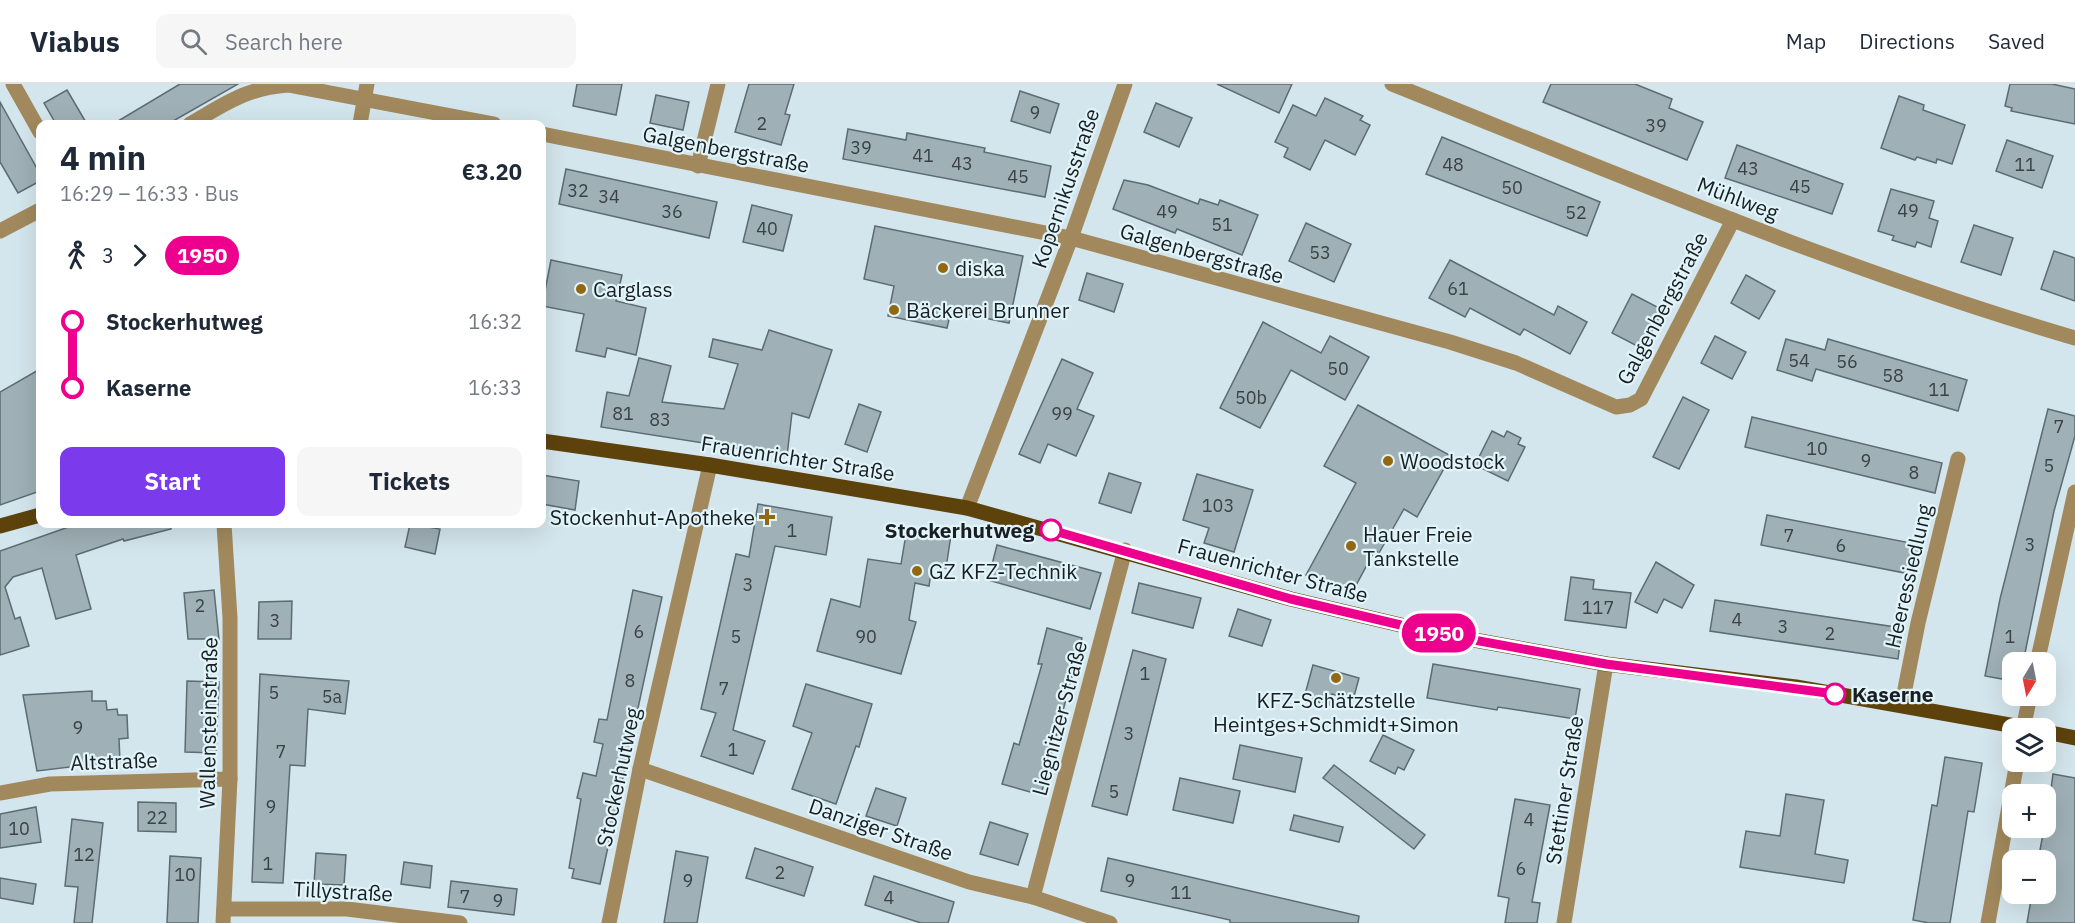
<!DOCTYPE html>
<meta charset="utf-8">
<style>
:root{--surface:#fff;--page:#f6f6f7;--text:#1f2937;--muted:#747a83;--line:#e0e1e3;--accent:#7c3aed}
body{margin:0;font-family:"IBM Plex Sans",sans-serif;background:var(--page);color:var(--text);height:100vh;display:flex;flex-direction:column;font-size:22px;white-space:nowrap}
*{box-sizing:border-box;margin:0}
p{font-size:20px;color:var(--muted)}
.icon{flex:none;width:33px;height:33px;fill:none;stroke:currentColor;stroke-width:2;stroke-linecap:round;stroke-linejoin:round}
.map{position:relative;flex:1;overflow:hidden}
.panel{position:absolute;left:36px;top:36px;width:510px;height:408px;display:flex;flex-direction:column;background:var(--surface);border-radius:12px;box-shadow:0 6px 24px #0002}
.panel>*{flex:none}
.badge{padding:0 12px;border-radius:20px;font-size:21px;line-height:39px}
.needle{width:39px;rotate:190deg}
.buttons{position:absolute;left:2002px;top:568px;display:grid;gap:12px}
.buttons a{display:grid;place-items:center;width:54px;height:54px;border-radius:12px;background:var(--surface);box-shadow:0 6px 24px #0002;font-size:30px}
.map>.badge{position:absolute;translate:-50% -50%;box-shadow:0 0 0 3px #fff}
.legs{display:flex;align-items:center;gap:9px;height:66px;padding:0 24px;font-size:20px}
.legs p{margin-inline-start:auto}
.overview{display:flex;align-items:center;justify-content:space-between;height:102px;padding:0 24px}
h1{font-size:33px;font-weight:700;line-height:45px}
.button{display:flex;gap:12px;margin-top:auto;padding:12px 24px}
.button a{flex:1;height:69px;border-radius:12px;background:var(--accent);color:#fff;font-size:24px;font-weight:700;line-height:69px;text-align:center}
.button a+a{background:var(--page);color:var(--text)}
ul{padding:0 24px;list-style:none}
li{display:flex;align-items:center;gap:21px;height:66px;font-size:22px}
li i{display:grid;place-items:center;width:9px;height:100%;margin:0 8px;background:currentColor}
li i::after{content:'';width:15px;height:15px;margin:-8px;border:4px solid;border-radius:50%;background:var(--surface)}
li p{margin-inline-start:auto}
li:first-child i{background:linear-gradient(#0000 50%,currentColor 0)}
li:last-child i{background:linear-gradient(currentColor 50%,#0000 0)}
header{display:flex;align-items:center;gap:36px;box-sizing:border-box;height:84px;padding:0 30px;background:var(--surface);border-bottom:2px solid var(--line)}
header strong{font-size:28px}
nav{display:flex;gap:33px;margin-inline-start:auto;font-size:21px}
.search{width:420px;height:54px;background:var(--page);display:flex;align-items:center;gap:15px;box-sizing:border-box;padding:0 21px;border-radius:12px;color:var(--muted);font-size:22px}
.map>svg:first-child{display:block}
.building{fill:#9fb0b6;stroke:#5c6c72;stroke-width:1.5}
.lines{fill:none;stroke-linecap:round;stroke-linejoin:round}
.minor{stroke:#a2895d;stroke-width:15}
.major{stroke:#5d420c;stroke-width:15}
.line-1-casing{stroke:#fff;stroke-width:14}
.line-1{stroke:#ec008d;stroke-width:9}
.poi-dot{fill:#926911;stroke:#e1f4fa;stroke-width:2}
.stop-1-dot{fill:#fff;stroke:#ec008d;stroke-width:3}
.labels{text-anchor:middle;dominant-baseline:central;stroke-width:4.5;stroke-linejoin:round;paint-order:stroke}
.number-label{font-size:18px;fill:#3a4246}
.street-label{font-size:21px;fill:#181e21;stroke:#e1f4fa}
.poi-label{font-size:21px;fill:#181e21;stroke:#e1f4fa;text-anchor:start}
.stop-label{font-size:21px;font-weight:bold;fill:#181e21;stroke:#e1f4fa;text-anchor:end}
</style>
<header>
<strong>Viabus</strong>
<div class="search"><svg class="icon" aria-label="search" viewBox="0 0 24 24"><circle cx="10" cy="10" r="6"/><path d="M15 15l6 6"/></svg>Search here</div>
<nav><a>Map</a><a>Directions</a><a>Saved</a></nav>
</header>
<div class="map">
<svg width="2075" height="839" viewBox="0 0 2075 839">
<rect width="100%" height="100%" fill="#d4e6ed"/>
<g class="building">
<polygon points="180,0 238,0 168,40 113,40"/>
<polygon points="577,0 622,0 616,31 573,22"/>
<polygon points="749,0 794,0 785,30 790,31 781,61 735,48"/>
<polygon points="1217,0 1292,0 1279,29"/>
<polygon points="1551,0 1635,0 1672,15 1669,24 1703,38 1687,76 1543,18"/>
<polygon points="2010,0 2052,0 2075,5 2075,40 2011,27 2012,24 2005,22"/>
<polygon points="67,6 87,40 56,40 44,19"/>
<polygon points="1020,7 1059,20 1050,49 1011,37"/>
<polygon points="656,11 689,18 683,46 650,39"/>
<polygon points="1899,12 1924,21 1923,26 1965,41 1952,80 1937,75 1936,79 1917,73 1915,76 1881,64"/>
<polygon points="1325,14 1363,32 1360,36 1370,41 1355,71 1325,56 1310,86 1284,73 1288,64 1275,58 1293,21 1316,32"/>
<polygon points="0,18 40,90 40,97 18,109 0,78"/>
<polygon points="1156,19 1192,34 1179,63 1144,48"/>
<polygon points="848,45 906,56 907,49 985,64 984,68 1051,82 1045,113 843,75"/>
<polygon points="1442,53 1600,118 1587,152 1426,90"/>
<polygon points="2007,56 2053,72 2042,104 1996,87"/>
<polygon points="1737,61 1843,100 1832,130 1725,94"/>
<polygon points="566,85 717,118 709,154 559,120"/>
<polygon points="1124,96 1148,101 1198,120 1200,115 1218,121 1220,116 1258,131 1242,171 1177,145 1175,149 1113,125"/>
<polygon points="1891,105 1934,117 1929,134 1938,137 1931,163 1917,158 1915,163 1892,156 1894,152 1878,147"/>
<polygon points="752,121 792,131 783,167 743,158"/>
<polygon points="1306,139 1351,160 1334,198 1289,177"/>
<polygon points="1974,141 2013,154 2001,191 1961,178"/>
<polygon points="875,142 1023,172 1009,239 951,227 947,244 888,232 894,202 864,195"/>
<polygon points="2054,167 2075,174 2075,217 2041,205"/>
<polygon points="551,176 622,191 616,217 646,224 636,271 607,264 605,273 576,267 584,230 542,222"/>
<polygon points="1450,176 1554,231 1558,222 1587,238 1570,270 1524,245 1520,251 1470,224 1465,233 1429,214"/>
<polygon points="1087,189 1123,200 1114,228 1079,216"/>
<polygon points="1746,191 1775,207 1759,235 1731,219"/>
<polygon points="1632,210 1663,226 1643,265 1612,249"/>
<polygon points="1263,238 1321,269 1330,252 1369,273 1345,316 1291,286 1260,344 1220,324"/>
<polygon points="769,246 832,266 809,334 792,329 787,372 601,343 607,308 629,312 639,274 671,282 662,318 724,325 738,280 709,273 713,255 762,266"/>
<polygon points="1715,252 1746,268 1732,295 1701,279"/>
<polygon points="1786,255 1825,266 1828,255 1967,296 1958,327 1816,285 1812,297 1777,286"/>
<polygon points="1062,275 1093,289 1077,325 1094,332 1076,372 1048,360 1040,379 1019,370"/>
<polygon points="40,285 40,407 0,421 0,308"/>
<polygon points="1683,313 1709,326 1679,385 1653,373"/>
<polygon points="859,320 881,328 867,368 845,360"/>
<polygon points="1358,321 1451,372 1417,433 1404,425 1379,469 1375,466 1354,505 1306,491 1356,399 1324,382"/>
<polygon points="2048,325 2075,332 2075,352 2054,427 2023,579 2013,579 2013,597 1985,592 2000,515"/>
<polygon points="1752,333 1942,379 1935,409 1745,363"/>
<polygon points="1492,347 1504,353 1507,347 1521,354 1518,360 1525,363 1508,397 1475,381"/>
<polygon points="1109,389 1141,399 1131,429 1099,419"/>
<polygon points="1197,390 1253,406 1234,468 1204,459 1209,444 1183,436"/>
<polygon points="542,391 579,397 575,426 542,420"/>
<polygon points="758,420 832,433 826,471 775,462 733,646 765,657 753,690 701,672 716,629 701,625 736,470 749,473"/>
<polygon points="1767,431 1921,461 1915,491 1761,461"/>
<polygon points="77,440 171,440 171,445 124,457 123,455 76,471 91,525 56,535 42,484 13,493 5,503 15,535 20,533 29,562 0,571 0,467"/>
<polygon points="410,440 440,445 435,470 405,463"/>
<polygon points="907,444 951,451 946,484 932,482 929,502 915,499 909,536 916,538 901,590 817,567 831,515 860,523 868,475 901,480"/>
<polygon points="997,461 1101,489 1090,525 988,496"/>
<polygon points="1656,478 1694,501 1682,524 1664,515 1657,529 1635,518"/>
<polygon points="1571,493 1594,496 1593,505 1631,509 1626,544 1565,536"/>
<polygon points="1139,499 1201,514 1193,544 1132,529"/>
<polygon points="214,506 219,555 188,555 184,509"/>
<polygon points="633,506 662,513 600,800 572,794 574,785 569,784 581,715 577,714 583,689 596,692 603,660 594,658 599,635 607,636"/>
<polygon points="1715,516 1902,544 1898,575 1710,547"/>
<polygon points="292,517 291,555 258,555 259,518"/>
<polygon points="1238,525 1271,536 1262,562 1229,552"/>
<polygon points="1047,544 1082,554 1041,711 1002,700 1014,659 1019,661 1042,580 1038,580"/>
<polygon points="1133,566 1166,575 1127,731 1092,722"/>
<polygon points="1433,580 1580,605 1575,635 1498,623 1497,626 1427,614"/>
<polygon points="1313,581 1359,594 1353,616 1332,610 1329,621 1304,614"/>
<polygon points="260,590 349,597 345,630 308,625 305,682 290,681 283,799 252,798"/>
<polygon points="187,597 219,598 216,669 185,668"/>
<polygon points="806,600 872,620 859,663 856,662 836,720 792,705 812,649 793,642"/>
<polygon points="92,607 92,617 106,617 107,626 117,625 118,631 127,631 128,654 119,655 120,677 37,687 23,611"/>
<polygon points="1383,651 1414,666 1404,686 1398,683 1395,690 1370,677"/>
<polygon points="1240,661 1302,674 1295,708 1233,695"/>
<polygon points="1945,673 1982,679 1974,728 1968,727 1950,839 1929,839 1913,836 1932,721 1937,722"/>
<polygon points="1334,681 1425,751 1414,765 1323,694"/>
<polygon points="2053,690 2075,694 2075,839 2027,839 2032,810 2046,810 2046,777 2038,777 2044,744 2046,744"/>
<polygon points="1180,694 1240,707 1233,739 1173,726"/>
<polygon points="876,704 906,714 897,742 866,732"/>
<polygon points="1786,710 1824,716 1815,770 1848,776 1844,799 1740,783 1746,747 1780,752"/>
<polygon points="1515,715 1550,721 1532,818 1540,819 1537,839 1505,839 1509,814 1498,812"/>
<polygon points="138,718 176,719 176,748 138,747"/>
<polygon points="36,723 41,758 0,764 0,730"/>
<polygon points="1294,731 1343,743 1339,758 1290,746"/>
<polygon points="72,735 103,739 92,839 74,839 78,803 65,802"/>
<polygon points="990,738 1028,750 1018,781 980,770"/>
<polygon points="755,764 813,783 804,812 746,794"/>
<polygon points="676,767 708,773 697,839 664,839"/>
<polygon points="316,769 346,771 344,801 314,800"/>
<polygon points="170,772 201,774 198,839 167,839"/>
<polygon points="1108,774 1359,832 1358,839 1230,839 1230,836 1101,807"/>
<polygon points="404,778 432,782 430,804 401,800"/>
<polygon points="874,792 954,818 948,839 921,839 865,821"/>
<polygon points="0,794 36,800 33,820 0,814"/>
<polygon points="451,797 517,805 514,831 448,823"/>
</g>
<g class="lines">
<g class="minor">
<polyline points="13,0 40,48"/>
<path d="M 1392,0 C 1617,90 1842,186 2075,254"/>
<path d="M 190,40 C 225,20 246,4 288,1 L 494,40"/>
<polyline points="360,40 367,0"/>
<polyline points="542,50 1071,154 1450,258 1516,279 1616,323 1630,321 1641,315 1733,136"/>
<polyline points="698,82 718,0"/>
<polyline points="0,147 40,126"/>
<polyline points="967,424 1071,154 1125,0"/>
<polyline points="2037,579 2075,408"/>
<polyline points="1902,620 1918,539 1958,375"/>
<polyline points="2023,645 2030,612"/>
<polyline points="640,685 969,798 1033,813 1110,839"/>
<polyline points="0,709 50,700 230,695"/>
<polyline points="1033,813 1125,466"/>
<polyline points="224,825 347,825 460,839"/>
<polyline points="223,839 230,695 230,534 224,440"/>
<polyline points="609,839 640,685 710,381"/>
<polyline points="1564,839 1606,580"/>
<polyline points="1988,839 2017,678"/>
</g>
<g class="major">
<polyline points="542,357 710,381 967,424 1291,515 1430,548 1606,580 1796,603 2032,645"/>
<polyline points="0,442 40,431"/>
<polyline points="2046,648 2075,654"/>
</g>
</g>
<g class="lines">
<g class="line-1-casing">
<polyline id="line-1" points="1051,446 1291,515 1430,548 1606,580 1835,610"/>
</g>
<use href="#line-1" class="line-1"/>
</g>
<g class="poi-dot">
<circle cx="943" cy="184" r="6"/>
<circle cx="581" cy="205" r="6"/>
<circle cx="894" cy="226" r="6"/>
<circle cx="1388" cy="377" r="6"/>
<path d="M764 424h6v6h6v6h-6v6h-6v-6h-6v-6h6z"/>
<circle cx="1351" cy="462" r="6"/>
<circle cx="917" cy="487" r="6"/>
<circle cx="1336" cy="594" r="6"/>
</g>
<g class="stop-1-dot">
<circle cx="1051" cy="446" r="10"/>
<circle cx="1835" cy="610" r="10"/>
</g>
<g class="labels">
<g class="number-label">
<text x="1035" y="28">9</text>
<text x="762" y="39">2</text>
<text x="1656" y="41">39</text>
<text x="861" y="63">39</text>
<text x="923" y="71">41</text>
<text x="962" y="79">43</text>
<text x="1453" y="80">48</text>
<text x="2025" y="80">11</text>
<text x="1748" y="84">43</text>
<text x="1018" y="92">45</text>
<text x="1800" y="102">45</text>
<text x="1512" y="103">50</text>
<text x="578" y="106">32</text>
<text x="609" y="112">34</text>
<text x="1908" y="126">49</text>
<text x="672" y="127">36</text>
<text x="1167" y="127">49</text>
<text x="1576" y="128">52</text>
<text x="1222" y="140">51</text>
<text x="767" y="144">40</text>
<text x="1320" y="168">53</text>
<text x="1458" y="204">61</text>
<text x="1799" y="276">54</text>
<text x="1847" y="277">56</text>
<text x="1338" y="284">50</text>
<text x="1893" y="291">58</text>
<text x="1939" y="305">11</text>
<text x="1251" y="313">50b</text>
<text x="623" y="329">81</text>
<text x="1062" y="329">99</text>
<text x="660" y="335">83</text>
<text x="2059" y="342">7</text>
<text x="1817" y="364">10</text>
<text x="1866" y="376">9</text>
<text x="2049" y="381">5</text>
<text x="1914" y="388">8</text>
<text x="1218" y="421">103</text>
<text x="792" y="446">1</text>
<text x="1789" y="451">7</text>
<text x="2030" y="460">3</text>
<text x="1841" y="461">6</text>
<text x="748" y="500">3</text>
<text x="200" y="521">2</text>
<text x="1598" y="523">117</text>
<text x="1737" y="535">4</text>
<text x="275" y="536">3</text>
<text x="1783" y="542">3</text>
<text x="639" y="547">6</text>
<text x="1830" y="549">2</text>
<text x="736" y="552">5</text>
<text x="866" y="552">90</text>
<text x="2010" y="552">1</text>
<text x="1145" y="589">1</text>
<text x="630" y="596">8</text>
<text x="724" y="604">7</text>
<text x="274" y="608">5</text>
<text x="332" y="612">5a</text>
<text x="78" y="643">9</text>
<text x="1129" y="649">3</text>
<text x="733" y="665">1</text>
<text x="281" y="667">7</text>
<text x="1114" y="707">5</text>
<text x="271" y="722">9</text>
<text x="157" y="733">22</text>
<text x="1529" y="735">4</text>
<text x="19" y="744">10</text>
<text x="84" y="770">12</text>
<text x="268" y="779">1</text>
<text x="1521" y="784">6</text>
<text x="780" y="788">2</text>
<text x="185" y="790">10</text>
<text x="688" y="796">9</text>
<text x="1130" y="796">9</text>
<text x="1181" y="808">11</text>
<text x="465" y="812">7</text>
<text x="889" y="813">4</text>
<text x="498" y="816">9</text>
</g>
<g class="street-label">
<text transform="translate(726 65) rotate(11)">Galgenbergstraße</text>
<text transform="translate(1065 104) rotate(-71)">Kopernikusstraße</text>
<text transform="translate(1738 114) rotate(21)">Mühlweg</text>
<text transform="translate(1202 169) rotate(16)">Galgenbergstraße</text>
<text transform="translate(1662 224) rotate(-62)">Galgenbergstraße</text>
<text transform="translate(798 374) rotate(9)">Frauenrichter Straße</text>
<text transform="translate(1273 486) rotate(15)">Frauenrichter Straße</text>
<text transform="translate(1908 492) rotate(-77)">Heeressiedlung</text>
<text transform="translate(1059 634) rotate(-75)">Liegnitzer Straße</text>
<text transform="translate(208 639) rotate(-89)">Wallensteinstraße</text>
<text transform="translate(114 677) rotate(-2)">Altstraße</text>
<text transform="translate(618 693) rotate(-78)">Stockerhutweg</text>
<text transform="translate(1564 706) rotate(-81)">Stettiner Straße</text>
<text transform="translate(881 745) rotate(19)">Danziger Straße</text>
<text transform="translate(343 807) rotate(3)">Tillystraße</text>
</g>
<g class="poi-label">
<text x="955" y="184">diska</text>
<text x="593" y="205">Carglass</text>
<text x="906" y="226">Bäckerei Brunner</text>
<text x="1400" y="377">Woodstock</text>
<text x="755" y="433" text-anchor="end">Stockenhut-Apotheke</text>
<text x="1363" y="450">Hauer Freie<tspan x="1363" dy="24">Tankstelle</tspan></text>
<text x="929" y="487">GZ KFZ-Technik</text>
<text x="1336" y="616" text-anchor="middle">KFZ-Schätzstelle<tspan x="1336" dy="24">Heintges+Schmidt+Simon</tspan></text>
</g>
<g class="stop-label">
<text x="1034" y="446">Stockerhutweg</text>
<text x="1852" y="610" text-anchor="start">Kaserne</text>
</g>
</g>
</svg>
<div class="buttons">
<a><svg class="needle" viewBox="-14 -14 28 28"><path d="M0-13l5 13h-10z" fill="#e53935"/><path d="M0 13l5-13h-10z" fill="#747a83"/></svg></a>
<a><svg class="icon" aria-label="layers" viewBox="0 0 24 24"><path d="M12 4l9 5-9 5-9-5zM3 14l9 5 9-5"/></svg></a>
<a>+</a>
<a>−</a>
</div>
<b class="badge" style="left:1439px;top:549px;background:#ec008d;color:#fff">1950</b>
<section class="panel">
<div class="overview"><div><h1>4 min</h1><p>16:29 – 16:33 · Bus</p></div><b>€3.20</b></div>
<div class="legs"><svg class="icon" aria-label="walk" viewBox="0 0 24 24"><circle cx="13" cy="4" r="2"/><path d="M13 8l-2 6 4 7M11 14l-3 7M7 12l3-4h3l4 4"/></svg>3<svg class="icon" aria-label="forward" viewBox="0 0 24 24"><path d="M9 5l7 7-7 7"/></svg><b class="badge" style="background:#ec008d;color:#fff">1950</b></div>
<ul>
<li><i style="color:#ec008d"></i><b>Stockerhutweg</b><p>16:32</p></li>
<li><i style="color:#ec008d"></i><b>Kaserne</b><p>16:33</p></li>
</ul>
<div class="button"><a>Start</a><a>Tickets</a></div>
</section>
</div>
